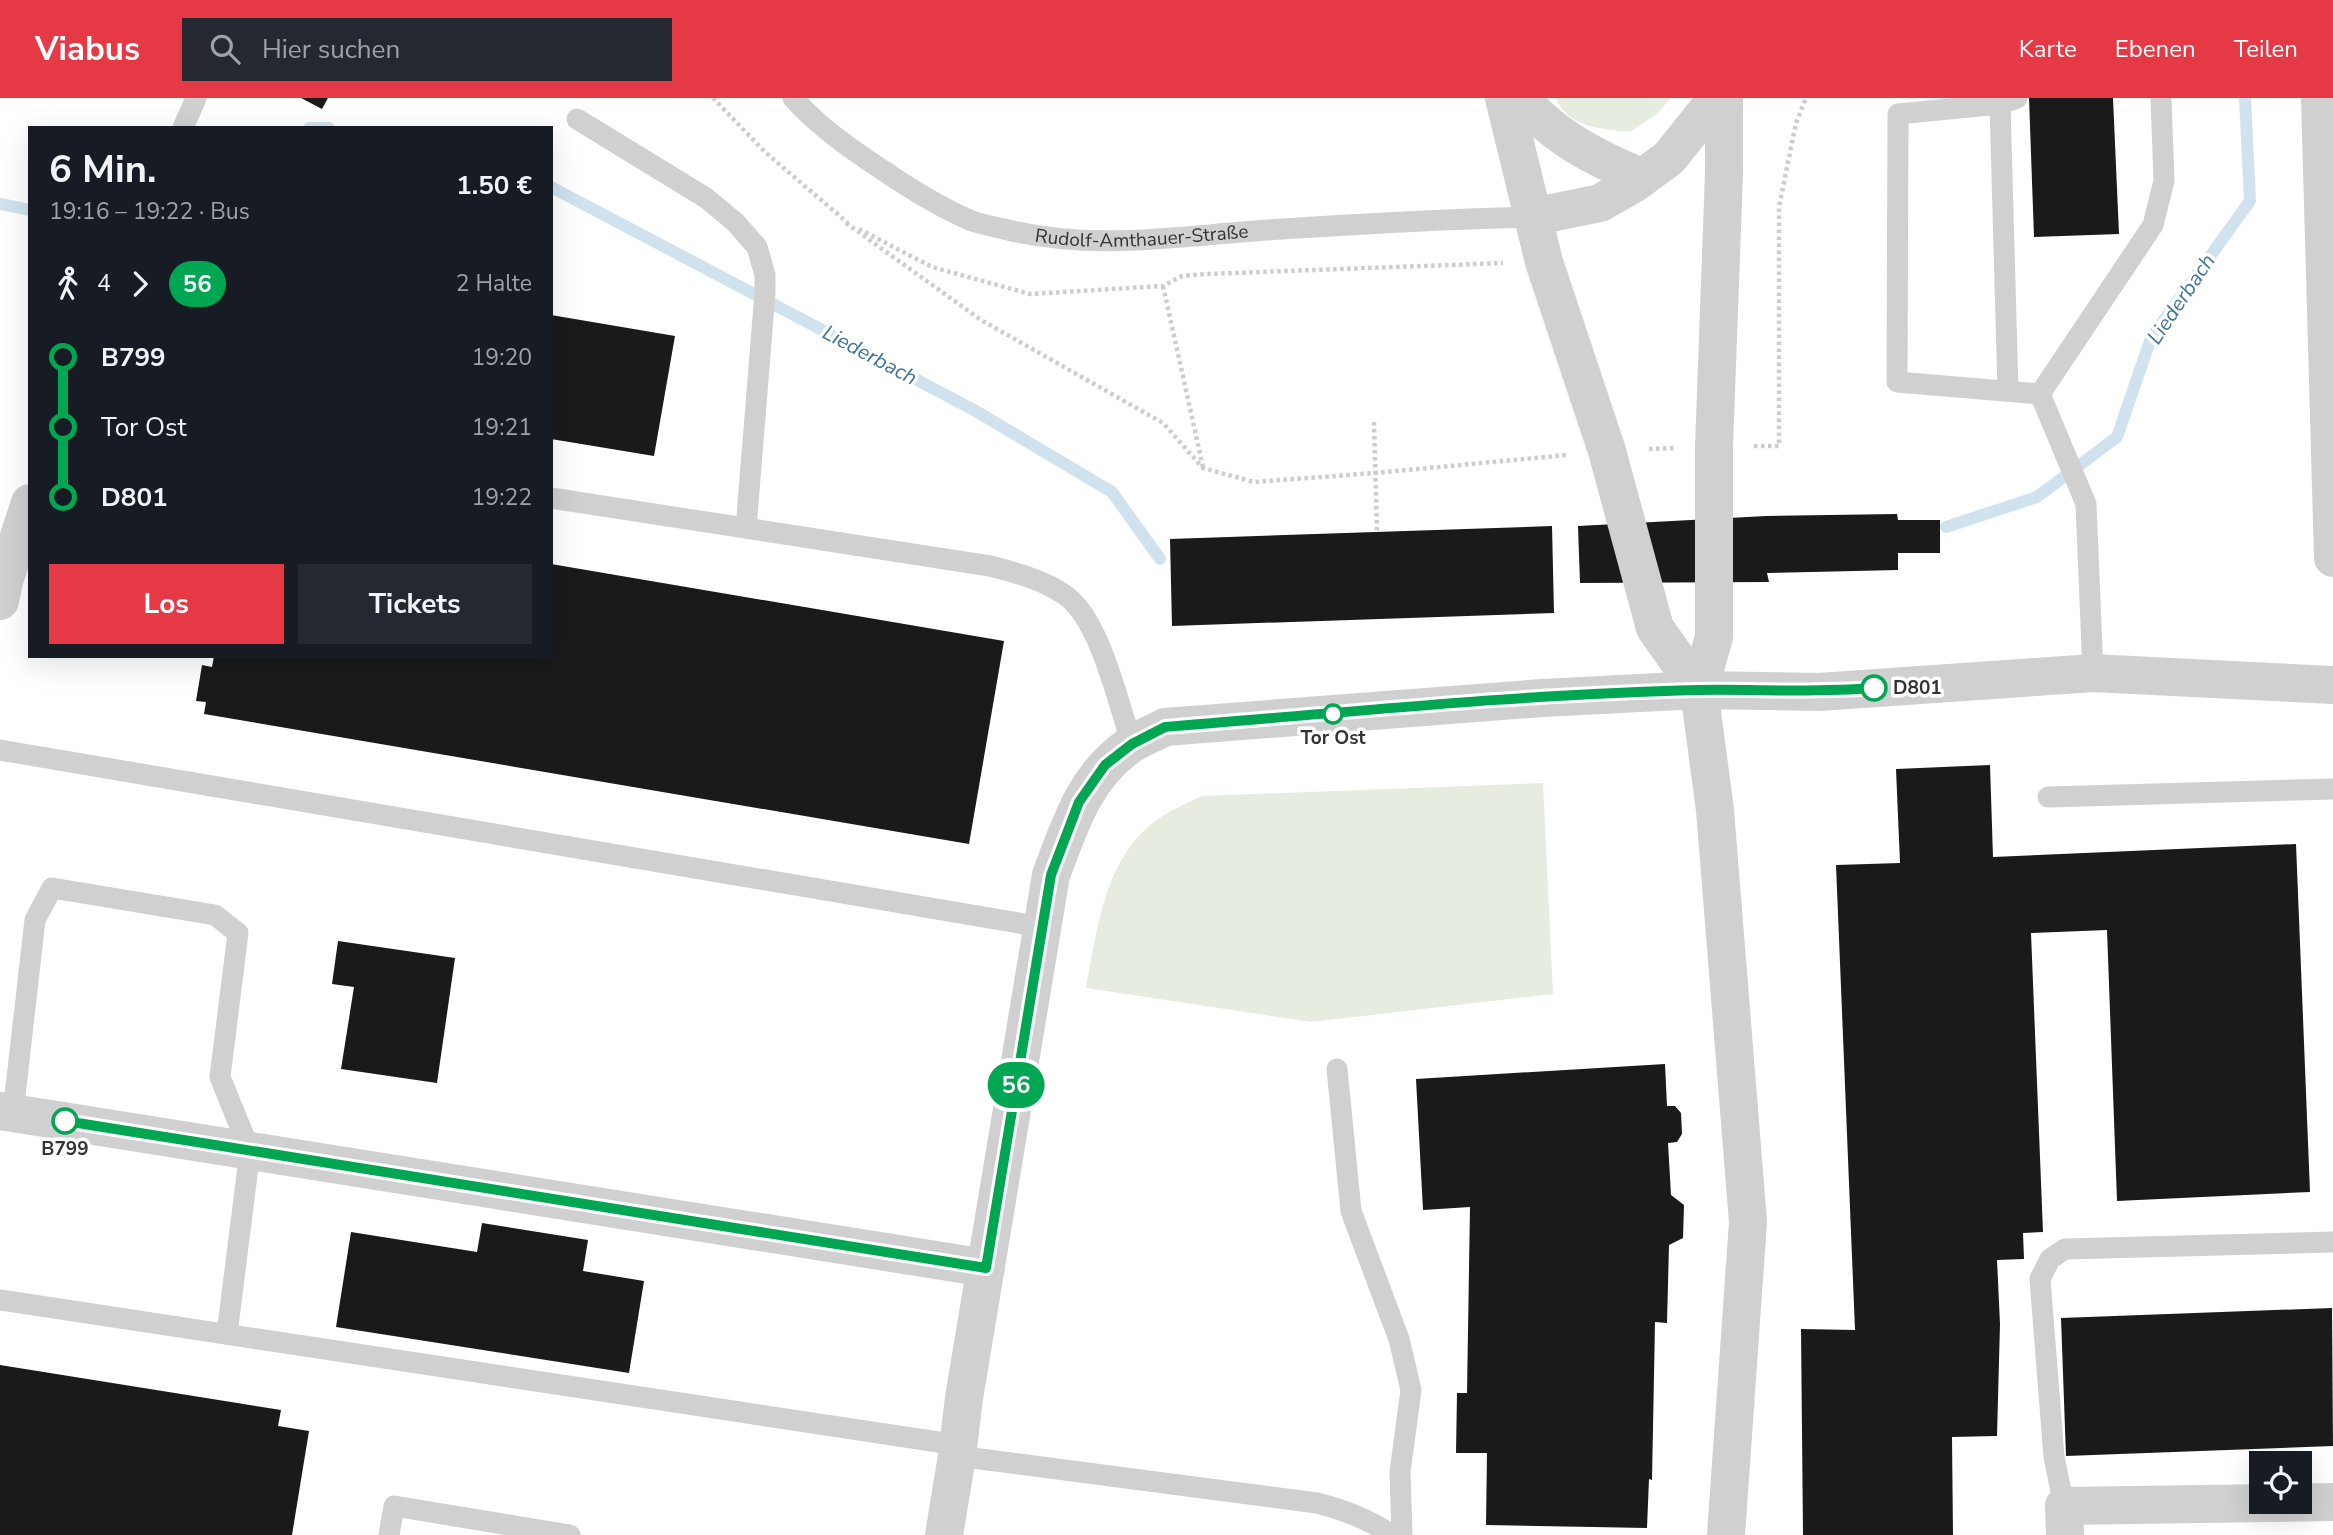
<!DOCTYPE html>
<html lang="de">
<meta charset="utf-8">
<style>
:root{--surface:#171b24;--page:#242831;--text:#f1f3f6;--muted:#9ea1a6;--accent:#e63946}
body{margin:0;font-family:"Nunito Sans",sans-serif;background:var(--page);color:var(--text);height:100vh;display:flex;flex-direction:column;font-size:26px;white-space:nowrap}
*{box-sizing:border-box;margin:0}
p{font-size:23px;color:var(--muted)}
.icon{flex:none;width:38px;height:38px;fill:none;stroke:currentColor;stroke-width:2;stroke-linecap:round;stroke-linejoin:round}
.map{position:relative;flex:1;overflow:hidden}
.side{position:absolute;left:28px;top:28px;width:525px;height:532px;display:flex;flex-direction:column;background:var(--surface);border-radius:0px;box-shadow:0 7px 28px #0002}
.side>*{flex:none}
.badge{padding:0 14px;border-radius:23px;font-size:24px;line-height:46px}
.fabs{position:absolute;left:2249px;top:1353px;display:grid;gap:14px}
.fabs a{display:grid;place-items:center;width:63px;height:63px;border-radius:0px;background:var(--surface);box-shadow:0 7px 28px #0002;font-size:35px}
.map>.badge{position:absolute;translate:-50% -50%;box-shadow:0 0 0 4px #fff}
.legs{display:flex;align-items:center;gap:10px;height:77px;padding:0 21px;font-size:23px}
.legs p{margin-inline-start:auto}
.head{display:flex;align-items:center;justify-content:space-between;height:119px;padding:0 21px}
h1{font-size:38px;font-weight:700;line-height:52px}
.cta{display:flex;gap:14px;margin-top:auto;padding:14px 21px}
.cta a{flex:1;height:80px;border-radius:0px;background:var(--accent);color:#fff;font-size:28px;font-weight:700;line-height:80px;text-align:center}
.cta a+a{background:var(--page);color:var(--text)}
ul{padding:0 21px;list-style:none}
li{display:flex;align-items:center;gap:24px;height:70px;font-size:26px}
li i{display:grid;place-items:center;width:10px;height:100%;margin:0 9px;background:currentColor}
li i::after{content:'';width:18px;height:18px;margin:-9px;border:5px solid;border-radius:50%;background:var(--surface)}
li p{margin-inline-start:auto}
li:first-child i{background:linear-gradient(#0000 50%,currentColor 0)}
li:last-child i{background:linear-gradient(currentColor 50%,#0000 0)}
header{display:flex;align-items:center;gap:42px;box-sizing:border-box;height:98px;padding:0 35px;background:var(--accent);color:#fff}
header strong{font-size:33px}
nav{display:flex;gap:38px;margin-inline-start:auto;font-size:24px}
.search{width:490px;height:63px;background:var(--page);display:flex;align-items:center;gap:18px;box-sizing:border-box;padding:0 24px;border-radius:0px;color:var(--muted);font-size:26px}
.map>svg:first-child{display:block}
.green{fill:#e6ecdf}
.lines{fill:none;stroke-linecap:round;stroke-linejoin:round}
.stream{stroke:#cfe2ee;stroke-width:12}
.building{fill:#1a1a1a}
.path{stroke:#cdcdcd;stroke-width:4.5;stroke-dasharray:3.5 3.5;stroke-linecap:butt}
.service{stroke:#d0d0d0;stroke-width:21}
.minor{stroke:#d0d0d0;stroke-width:38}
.line-1-casing{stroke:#fff;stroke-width:16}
.line-1{stroke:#00a651;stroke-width:10}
.stop-1-dot{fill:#fff;stroke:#00a651;stroke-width:3.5}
.labels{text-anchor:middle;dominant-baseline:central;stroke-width:7;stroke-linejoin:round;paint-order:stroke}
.street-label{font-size:19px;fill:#333;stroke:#fff}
.stop-label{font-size:19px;font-weight:bold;fill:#333;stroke:#fff}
.water-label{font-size:21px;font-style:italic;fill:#3f7597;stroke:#fff}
</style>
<header>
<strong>Viabus</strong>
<div class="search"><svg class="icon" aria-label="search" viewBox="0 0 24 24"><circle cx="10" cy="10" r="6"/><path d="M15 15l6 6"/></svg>Hier suchen</div>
<nav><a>Karte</a><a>Ebenen</a><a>Teilen</a></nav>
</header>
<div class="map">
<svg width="2333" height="1437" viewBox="0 0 2333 1437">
<rect width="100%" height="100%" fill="#fff"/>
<g class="green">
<path d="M 1556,0 L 1671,0 L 1657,16 L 1630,34 C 1602,31 1568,30 1556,0 Z"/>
<path d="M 1543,685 L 1553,896 L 1311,924 L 1086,890 C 1098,829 1104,760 1158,721 C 1171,711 1188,705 1202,698 Z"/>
</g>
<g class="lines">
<g class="stream">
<polyline points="309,30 329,30"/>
<polyline points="551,89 974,312 1112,394 1160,461"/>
<polyline points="0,106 30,112"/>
<polyline points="1946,429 2037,399 2117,339 2151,240 2250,103 2245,0"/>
</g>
</g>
<g class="building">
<polygon points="301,0 328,0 322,11"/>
<polygon points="2029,0 2113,0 2119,136 2034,139"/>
<polygon points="551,217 675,238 654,358 551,341"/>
<polygon points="1897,416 1898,422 1940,422 1940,455 1898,455 1898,472 1767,475 1769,484 1580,485 1578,428 1766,418"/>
<polygon points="1552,428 1554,515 1172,528 1170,441"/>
<polygon points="551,466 1004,543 969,746 204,616 206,604 196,603 202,567 212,569 214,558 551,558"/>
<polygon points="1990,667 1993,759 2296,746 2310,1094 2117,1103 2107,832 2031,835 2043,1134 2023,1135 2024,1161 1997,1162 2000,1226 1997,1338 1952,1339 1953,1437 1803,1437 1801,1231 1855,1232 1836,767 1900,765 1896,671"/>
<polygon points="338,843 455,860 437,985 341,971 354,889 332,886"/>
<polygon points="1665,966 1667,1008 1675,1008 1681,1015 1682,1036 1677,1044 1668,1045 1671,1097 1684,1107 1683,1140 1669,1147 1667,1225 1655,1224 1652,1382 1649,1381 1647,1430 1486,1427 1487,1355 1456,1355 1457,1295 1467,1295 1470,1109 1423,1112 1416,981"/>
<polygon points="482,1125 588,1142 583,1173 644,1183 629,1275 336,1229 351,1134 477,1154"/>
<polygon points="2332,1210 2333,1348 2066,1358 2061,1220"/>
<polygon points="0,1267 281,1312 278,1328 309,1333 292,1437 0,1437"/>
</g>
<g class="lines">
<g class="path">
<polyline points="713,0 765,54 848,125"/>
<polyline points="846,125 981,222 1163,325 1203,370 1254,384 1375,375 1567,357"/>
<polyline points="859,131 932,169 1030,196 1163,188 1182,178 1206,176 1503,165"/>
<polyline points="1163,188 1203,369"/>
<polyline points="1374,324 1377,433"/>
<polyline points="1754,348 1779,348 1779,109 1796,25 1806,0"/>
<polyline points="1649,351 1675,350"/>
</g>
<g class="service">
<path id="s1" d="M 793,0 C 819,29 852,52 884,73 C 912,92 941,110 972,123 C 983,127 996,129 1008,132 C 1094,153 1180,138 1267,132 C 1355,126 1444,121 1532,119"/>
<polyline points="2017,0 2000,6 1898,16 1897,284 2040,296"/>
<polyline points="2000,6 2008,293"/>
<polyline points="577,21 706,100 735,124 757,149 765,177 765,195 746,430"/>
<polyline points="183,30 196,0"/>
<polyline points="2040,296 2153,127 2164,83 2161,0"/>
<polyline points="2040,296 2086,406 2093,575"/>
<path d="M 551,400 L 990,468 C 1016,475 1042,481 1065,497 C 1100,521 1118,605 1132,646"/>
<polyline points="0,652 1042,829"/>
<polyline points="2048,699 2333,691"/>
<polyline points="1337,971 1351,1113 1399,1241 1411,1292 1400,1374 1402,1437"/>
<polyline points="13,1015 35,822 52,790 215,817 238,835 220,979 250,1053 227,1236"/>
<polyline points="0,1202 958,1347"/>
<path d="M 957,1358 L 1317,1405 C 1345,1412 1368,1421 1392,1437"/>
<polyline points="2064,1408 2054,1359 2040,1181 2050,1161 2065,1151 2333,1144"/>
<polyline points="389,1437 394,1408 570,1437"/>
</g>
<g class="minor">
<polyline points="1504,0 1544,164 1607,353 1655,530 1699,592"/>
<path d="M 1521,0 C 1552,38 1597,61 1641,79"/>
<polyline points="1724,0 1724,75 1714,349 1714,539 1699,592 1715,712 1748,1124 1726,1437"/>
<polyline points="2320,0 2333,460"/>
<polyline points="1532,119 1600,105 1635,85 1669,60 1717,0"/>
<polyline points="0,503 4,483 30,405"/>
<polyline points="0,1013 986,1170"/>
<path d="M 944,1437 L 957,1358 L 964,1300 L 1051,777 C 1070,727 1084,679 1130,647 C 1141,640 1154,635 1165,629 L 1542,600 L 1699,592 L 1819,594 L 2093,575 L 2333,587"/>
<polyline points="2065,1437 2064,1408 2333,1404"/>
</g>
</g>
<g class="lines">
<g class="line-1-casing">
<path id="line-1" d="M 65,1023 L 986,1170 L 1051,777 L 1079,704 L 1105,667 L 1132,646 L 1165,629 C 1342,615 1521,596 1699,592 C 1758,591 1814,595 1874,590"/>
</g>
<use href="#line-1" class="line-1"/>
</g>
<g class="stop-1-dot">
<circle cx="1874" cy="590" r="12"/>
<circle cx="1333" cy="616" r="9"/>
<circle cx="65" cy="1023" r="12"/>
</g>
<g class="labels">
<g class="street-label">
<text stroke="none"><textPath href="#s1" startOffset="390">Rudolf-Amthauer-Straße</textPath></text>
</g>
<g class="stop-label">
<text x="1893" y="590" text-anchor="start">D801</text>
<text x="1333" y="640">Tor Ost</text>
<text x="65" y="1051">B799</text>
</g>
<g class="water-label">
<text transform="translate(2181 201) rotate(-56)">Liederbach</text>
<text transform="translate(870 257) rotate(28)">Liederbach</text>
</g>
</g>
</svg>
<div class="fabs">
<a><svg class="icon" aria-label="locate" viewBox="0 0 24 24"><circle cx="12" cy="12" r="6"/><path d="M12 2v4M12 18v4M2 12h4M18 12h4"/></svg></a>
</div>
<b class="badge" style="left:1016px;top:987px;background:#00a651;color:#fff">56</b>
<section class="side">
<div class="head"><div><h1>6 Min.</h1><p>19:16 – 19:22 · Bus</p></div><b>1.50 €</b></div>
<div class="legs"><svg class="icon" aria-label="walk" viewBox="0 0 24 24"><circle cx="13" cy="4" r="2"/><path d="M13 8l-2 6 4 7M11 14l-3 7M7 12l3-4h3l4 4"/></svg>4<svg class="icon" aria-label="forward" viewBox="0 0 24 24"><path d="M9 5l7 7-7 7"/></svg><b class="badge" style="background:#00a651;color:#fff">56</b><p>2 Halte</p></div>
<ul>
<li><i style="color:#00a651"></i><b>B799</b><p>19:20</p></li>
<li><i style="color:#00a651"></i><span>Tor Ost</span><p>19:21</p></li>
<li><i style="color:#00a651"></i><b>D801</b><p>19:22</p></li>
</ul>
<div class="cta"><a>Los</a><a>Tickets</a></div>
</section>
</div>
